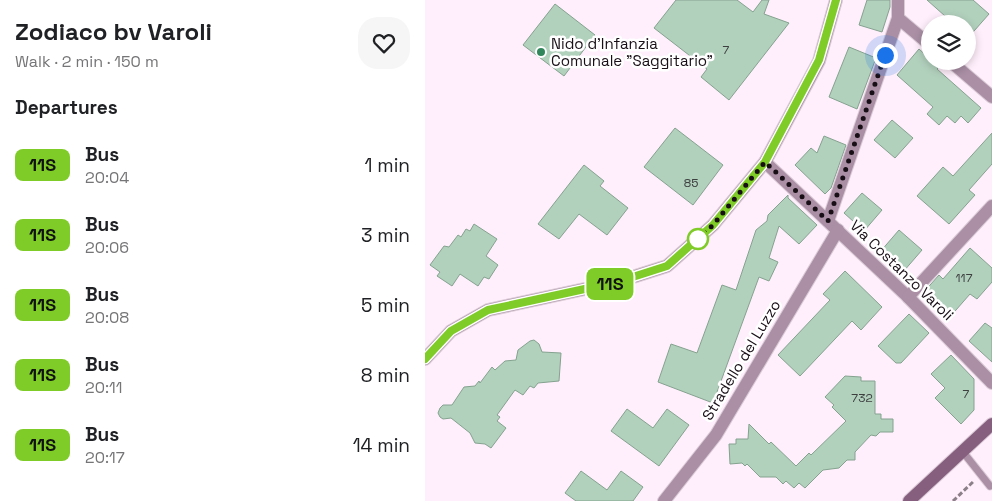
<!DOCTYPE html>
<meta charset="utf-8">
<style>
:root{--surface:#fff;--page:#f6f6f6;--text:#202124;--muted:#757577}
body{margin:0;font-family:"Space Grotesk",sans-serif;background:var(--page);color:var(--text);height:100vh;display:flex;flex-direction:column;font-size:19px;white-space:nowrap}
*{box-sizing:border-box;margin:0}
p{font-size:16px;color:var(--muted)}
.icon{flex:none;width:28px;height:28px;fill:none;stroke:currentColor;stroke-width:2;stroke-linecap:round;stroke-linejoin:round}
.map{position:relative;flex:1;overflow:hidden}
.panel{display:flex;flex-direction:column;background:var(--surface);width:425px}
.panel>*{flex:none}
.badge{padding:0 10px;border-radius:8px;font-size:18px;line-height:32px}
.fabs{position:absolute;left:496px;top:15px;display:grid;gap:10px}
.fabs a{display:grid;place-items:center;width:55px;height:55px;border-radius:50%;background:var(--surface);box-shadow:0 2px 8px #0003;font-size:25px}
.you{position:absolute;width:25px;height:25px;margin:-12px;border:4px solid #fff;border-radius:50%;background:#1a73e8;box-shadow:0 0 0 8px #1a73e833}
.map>.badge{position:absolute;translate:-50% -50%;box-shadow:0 0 0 2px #fff}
h2{padding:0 15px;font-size:19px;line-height:45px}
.round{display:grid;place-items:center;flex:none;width:52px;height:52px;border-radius:20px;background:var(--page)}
.headline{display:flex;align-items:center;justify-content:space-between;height:85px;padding:0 15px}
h1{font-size:24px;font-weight:700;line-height:38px}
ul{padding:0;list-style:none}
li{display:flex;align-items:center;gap:15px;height:70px;padding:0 15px}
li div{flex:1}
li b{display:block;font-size:19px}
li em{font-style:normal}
li .badge{min-width:55px;font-weight:700;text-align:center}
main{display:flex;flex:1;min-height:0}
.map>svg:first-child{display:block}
.building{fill:#b2d1bd;stroke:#84a28f}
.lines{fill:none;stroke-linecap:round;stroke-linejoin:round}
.service-casing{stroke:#dacad6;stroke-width:9}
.minor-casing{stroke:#dacad6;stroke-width:14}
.secondary-casing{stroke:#dacad6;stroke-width:14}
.path{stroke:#8c7f89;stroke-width:3;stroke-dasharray:5 2.5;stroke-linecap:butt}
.service{stroke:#aa8fa5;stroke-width:7}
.minor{stroke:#aa8fa5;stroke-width:12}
.secondary{stroke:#865f7f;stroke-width:12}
.line-casing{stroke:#fff;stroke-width:11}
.line{stroke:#7fcc28;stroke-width:8}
.walk{stroke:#180f16;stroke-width:5;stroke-dasharray:0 9}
.poi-dot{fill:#31875b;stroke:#fff;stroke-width:2}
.stop-dot{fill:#fff;stroke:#7fcc28;stroke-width:2.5}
.labels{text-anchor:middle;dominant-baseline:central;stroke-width:5;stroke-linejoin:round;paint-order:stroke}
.number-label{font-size:12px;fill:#3e4040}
.poi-label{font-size:15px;fill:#180f16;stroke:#fff;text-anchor:start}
.street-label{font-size:15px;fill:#180f16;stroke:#fff}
</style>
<main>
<section class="panel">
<div class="headline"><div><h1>Zodiaco bv Varoli</h1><p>Walk · 2 min · 150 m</p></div><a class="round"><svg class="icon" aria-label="heart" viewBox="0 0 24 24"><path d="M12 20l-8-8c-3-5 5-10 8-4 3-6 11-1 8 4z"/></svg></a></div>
<h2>Departures</h2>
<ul>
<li><span class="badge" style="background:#7fcc28;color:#111">11S</span><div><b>Bus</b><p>20:04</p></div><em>1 min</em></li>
<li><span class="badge" style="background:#7fcc28;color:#111">11S</span><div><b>Bus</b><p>20:06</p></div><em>3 min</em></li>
<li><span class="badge" style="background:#7fcc28;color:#111">11S</span><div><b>Bus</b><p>20:08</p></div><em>5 min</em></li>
<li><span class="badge" style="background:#7fcc28;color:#111">11S</span><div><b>Bus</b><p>20:11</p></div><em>8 min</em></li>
<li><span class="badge" style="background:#7fcc28;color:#111">11S</span><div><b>Bus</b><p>20:17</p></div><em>14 min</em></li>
</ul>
</section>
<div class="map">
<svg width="567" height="501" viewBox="0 0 567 501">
<rect width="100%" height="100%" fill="#ffeefb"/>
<g class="building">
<polygon points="251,0 312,0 328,12 337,0 344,0 339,14 364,23 304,100 276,77 282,69 229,28"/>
<polygon points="442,0 465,0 465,7 457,32 434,25"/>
<polygon points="502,0 548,0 564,14 542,39 542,24 529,24"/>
<polygon points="130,4 170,35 139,76 98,45"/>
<polygon points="424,47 451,58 432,109 404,97"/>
<polygon points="494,49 505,59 505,61 508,61 514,67 512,69 556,108 543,123 536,116 530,123 522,116 514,125 502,114 508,107 472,75"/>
<polygon points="467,120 488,138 470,158 449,140"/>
<polygon points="250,128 298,165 268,205 219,167"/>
<polygon points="567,133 567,164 544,190 550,195 524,224 492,196 518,167 528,176"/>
<polygon points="399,136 421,145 406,188 400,194 370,165 386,148 392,153"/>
<polygon points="159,165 179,181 175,186 203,208 182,235 154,214 134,239 113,224"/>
<polygon points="437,193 457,210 439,231 419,213"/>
<polygon points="363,195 363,198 392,225 374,244 354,226 344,258 353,262 344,281 334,277 288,403 233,382 246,344 272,353 297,285 311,290 331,230 342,221 343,215"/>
<polygon points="49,224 72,239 61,256 73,265 64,279 59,277 53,286 35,274 27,286 12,276 15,272 5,265 19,246 24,247 33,235 36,237 41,229 45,231"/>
<polygon points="474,230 497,250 478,272 455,252"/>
<polygon points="545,248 567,268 567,282 552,299 545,294 524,318 497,294 514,275 518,279"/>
<polygon points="420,271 457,307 436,330 427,321 375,376 353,355 405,300 398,294"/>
<polygon points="484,314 504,333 476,363 471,363 453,346"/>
<polygon points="560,323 567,328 567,362 544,341"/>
<polygon points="109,340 114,344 117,352 136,353 134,381 113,383 109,388 105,386 98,395 90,390 72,415 75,417 72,421 81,428 66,448 60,444 50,443 45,433 26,418 18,419 15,417 13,413 15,408 18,405 27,405 39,387 50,386 54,381 55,383 67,367 70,370 80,361 91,360 93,350 105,341"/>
<polygon points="526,355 549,379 549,410 536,424 510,398 520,388 506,374"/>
<polygon points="420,376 436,377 436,381 450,381 450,414 456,414 456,419 468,419 468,432 455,432 451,436 446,435 430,452 430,460 422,460 414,468 398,470 380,488 374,483 369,488 361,481 358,484 351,477 335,477 322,464 320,466 317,463 305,464 304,444 311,444 311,439 323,439 324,424 344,444 346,442 371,466 384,453 386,455 421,421 407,407 409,405 400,397"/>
<polygon points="202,409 228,428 242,409 264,425 234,466 186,431"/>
<polygon points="156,471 182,490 196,471 218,487 208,501 151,501 140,493"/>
</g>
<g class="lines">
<g class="service-casing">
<polyline id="service" points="538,452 565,486"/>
</g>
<g class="minor-casing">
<g id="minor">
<polyline points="473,18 505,45"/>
<polyline points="525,61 567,97"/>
<polyline points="340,162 483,297 567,383"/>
<polyline points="403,221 473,18 473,0"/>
<polyline points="483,297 567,206"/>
<polyline points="0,359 26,331 63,310 192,282 242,266 288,225 340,162 394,61 411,0"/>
<polyline points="239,501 291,435 413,230"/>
</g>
</g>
<g class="secondary-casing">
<polyline id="secondary" points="484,501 567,424"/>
</g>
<polyline class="path" points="528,501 549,481"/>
<use href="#service" class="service"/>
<use href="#minor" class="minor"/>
<use href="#secondary" class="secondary"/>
</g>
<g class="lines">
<g class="line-casing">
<polyline id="line" points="0,359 26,331 63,310 192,282 242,266 288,225 340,162 394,60 411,0"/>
</g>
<use href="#line" class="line"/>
<polyline class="walk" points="273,239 288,225 340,162 403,221 460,55"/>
</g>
<circle class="poi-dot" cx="116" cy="52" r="5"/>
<circle class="stop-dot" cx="273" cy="239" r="10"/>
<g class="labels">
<g class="number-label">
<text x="301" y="50">7</text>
<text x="266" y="183">85</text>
<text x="539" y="278">117</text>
<text x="541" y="394">7</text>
<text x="437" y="398">732</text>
</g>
<g class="poi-label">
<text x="126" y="43">Nido d'Infanzia<tspan x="126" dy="17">Comunale "Saggitario"</tspan></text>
</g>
<g class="street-label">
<text transform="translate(477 270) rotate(44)">Via Costanzo Varoli</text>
<text transform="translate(316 360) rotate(-59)">Stradello del Luzzo</text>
</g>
</g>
</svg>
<div class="fabs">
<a><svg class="icon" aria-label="layers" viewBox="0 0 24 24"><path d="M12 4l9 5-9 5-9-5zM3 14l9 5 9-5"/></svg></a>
</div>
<div class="you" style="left:460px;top:55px"></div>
<b class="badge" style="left:185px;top:284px;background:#7fcc28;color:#111">11S</b>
</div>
</main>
